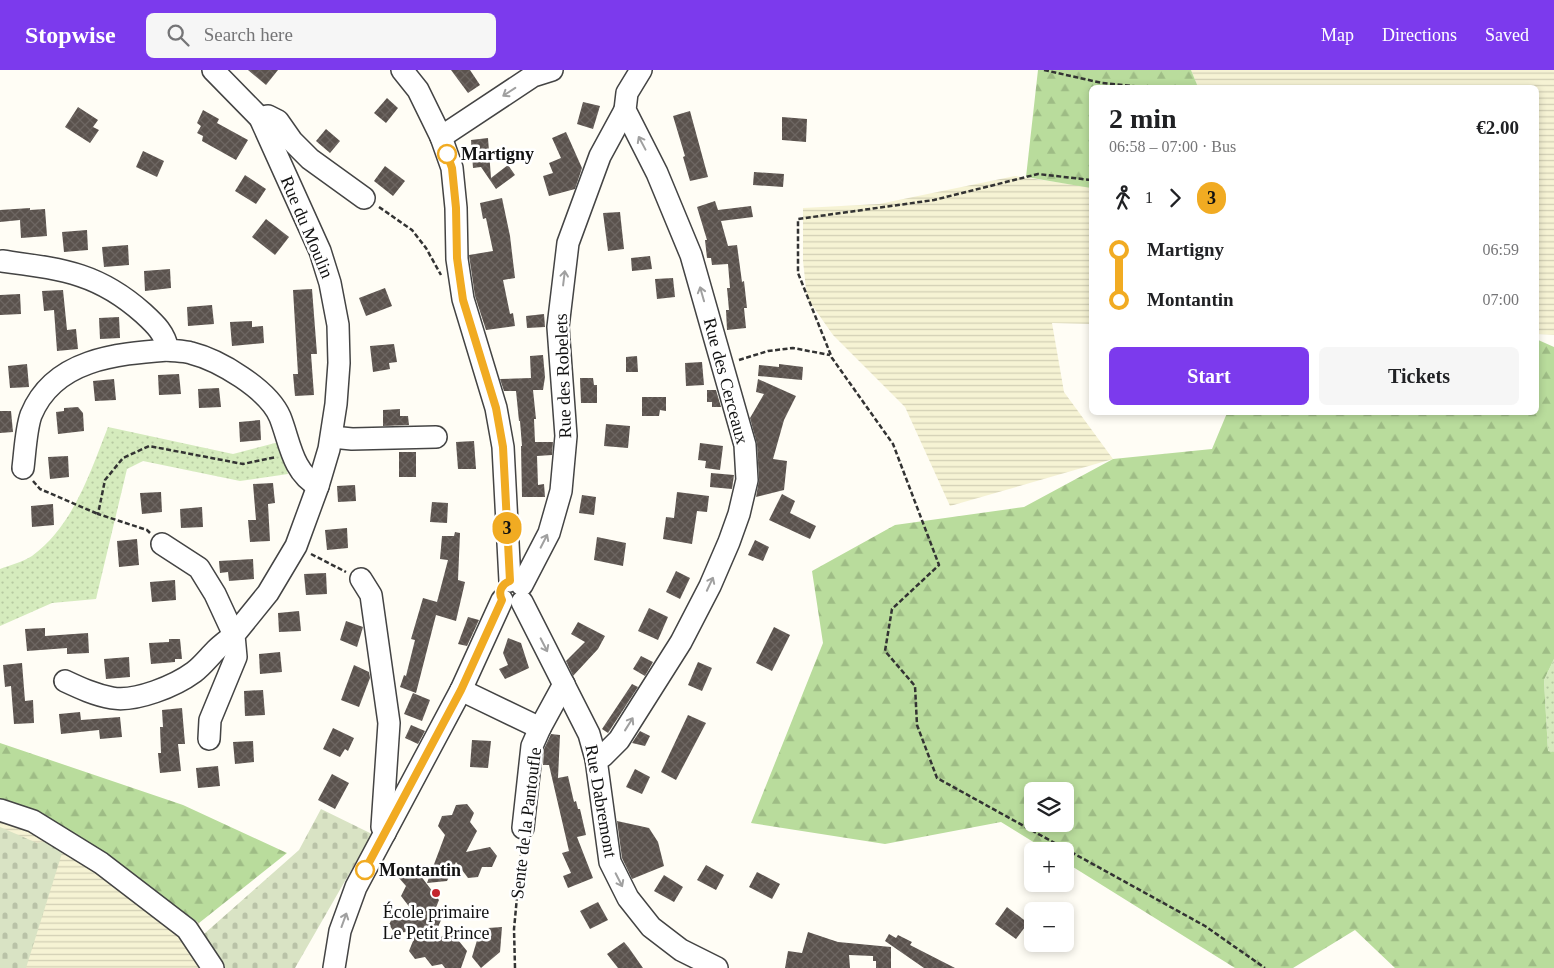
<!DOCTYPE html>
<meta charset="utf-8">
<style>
:root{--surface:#fff;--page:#f6f6f6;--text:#202124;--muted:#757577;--accent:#7c3aed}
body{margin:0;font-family:"Times New Roman",serif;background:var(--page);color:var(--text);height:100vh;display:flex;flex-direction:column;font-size:19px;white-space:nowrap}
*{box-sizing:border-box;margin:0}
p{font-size:16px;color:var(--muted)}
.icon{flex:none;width:28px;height:28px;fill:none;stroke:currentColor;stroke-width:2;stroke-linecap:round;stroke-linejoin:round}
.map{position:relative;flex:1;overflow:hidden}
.details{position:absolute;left:1089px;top:15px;width:450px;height:330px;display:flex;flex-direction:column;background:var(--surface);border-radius:8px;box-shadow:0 2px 8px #0003}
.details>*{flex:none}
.badge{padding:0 10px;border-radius:16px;font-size:18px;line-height:32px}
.tools{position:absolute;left:1024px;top:712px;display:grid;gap:10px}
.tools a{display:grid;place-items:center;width:50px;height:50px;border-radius:8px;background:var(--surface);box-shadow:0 2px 8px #0003;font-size:25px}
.map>.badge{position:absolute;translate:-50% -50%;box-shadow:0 0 0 2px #fff}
.legs{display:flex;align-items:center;gap:8px;height:55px;padding:0 20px;font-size:16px}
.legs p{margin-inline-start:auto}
.headline{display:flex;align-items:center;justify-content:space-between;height:85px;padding:0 20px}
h1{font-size:28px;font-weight:800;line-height:38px}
.action{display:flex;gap:10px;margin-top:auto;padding:10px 20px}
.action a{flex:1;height:58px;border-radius:8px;background:var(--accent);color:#fff;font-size:20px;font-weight:800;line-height:58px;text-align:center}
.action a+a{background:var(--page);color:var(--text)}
ul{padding:0 20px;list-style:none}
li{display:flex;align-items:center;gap:18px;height:50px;font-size:19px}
li i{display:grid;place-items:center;width:8px;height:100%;margin:0 6px;background:currentColor}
li i::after{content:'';width:12px;height:12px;margin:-6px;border:4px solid;border-radius:50%;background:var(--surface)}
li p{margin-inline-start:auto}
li:first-child i{background:linear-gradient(#0000 50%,currentColor 0)}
li:last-child i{background:linear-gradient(currentColor 50%,#0000 0)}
header{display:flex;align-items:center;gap:30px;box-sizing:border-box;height:70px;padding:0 25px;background:var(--accent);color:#fff}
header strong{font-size:24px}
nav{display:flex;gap:28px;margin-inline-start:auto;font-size:18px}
.search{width:350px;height:45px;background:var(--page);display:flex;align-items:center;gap:12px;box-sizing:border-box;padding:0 18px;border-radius:8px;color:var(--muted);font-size:19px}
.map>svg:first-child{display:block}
.farmland{fill:url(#farmland-rules)}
.grass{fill:url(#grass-dots)}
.forest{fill:url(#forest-firs);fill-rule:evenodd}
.cemetery{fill:url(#cemetery-stones)}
.building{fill:url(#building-cross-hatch)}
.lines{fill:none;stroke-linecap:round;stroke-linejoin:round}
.minor-casing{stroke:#444;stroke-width:24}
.path{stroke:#333;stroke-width:2.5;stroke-dasharray:5 2.5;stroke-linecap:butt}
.minor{stroke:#fff;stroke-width:21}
.oneway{stroke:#a0a0a0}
.line-1-casing{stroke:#fff;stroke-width:11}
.line-1{stroke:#f1ab22;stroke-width:8}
.stop-1-dot{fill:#fff;stroke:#f1ab22;stroke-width:2.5}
.poi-dot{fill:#c4262e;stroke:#fff;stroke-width:2}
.labels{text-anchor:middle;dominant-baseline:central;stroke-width:5;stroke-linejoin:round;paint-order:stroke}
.stop-label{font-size:18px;font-weight:bold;fill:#111;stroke:#fff;text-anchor:start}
.street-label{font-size:18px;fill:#111;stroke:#fff}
.poi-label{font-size:18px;fill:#111;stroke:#fff}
</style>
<header>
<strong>Stopwise</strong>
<div class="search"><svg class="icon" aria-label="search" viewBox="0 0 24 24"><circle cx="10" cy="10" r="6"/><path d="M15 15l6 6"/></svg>Search here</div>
<nav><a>Map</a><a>Directions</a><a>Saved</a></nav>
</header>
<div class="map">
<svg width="1554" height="898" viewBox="0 0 1554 898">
<defs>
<pattern id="farmland-rules" width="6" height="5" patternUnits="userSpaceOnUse" patternTransform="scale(1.25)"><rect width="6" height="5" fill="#f6f3d4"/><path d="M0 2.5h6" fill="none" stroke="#d2cfb5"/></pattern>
<pattern id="grass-dots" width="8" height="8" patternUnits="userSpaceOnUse" patternTransform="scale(1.25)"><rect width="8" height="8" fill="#d5ebbd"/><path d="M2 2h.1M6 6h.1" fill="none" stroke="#b6c8a1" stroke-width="1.8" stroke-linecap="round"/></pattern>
<pattern id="forest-firs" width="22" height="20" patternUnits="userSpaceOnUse" patternTransform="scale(1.25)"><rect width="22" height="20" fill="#b9dc9c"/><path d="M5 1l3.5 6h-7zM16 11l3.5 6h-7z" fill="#9ebc85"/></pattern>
<pattern id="cemetery-stones" width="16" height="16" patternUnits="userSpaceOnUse" patternTransform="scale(1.25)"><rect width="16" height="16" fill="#d9e3c4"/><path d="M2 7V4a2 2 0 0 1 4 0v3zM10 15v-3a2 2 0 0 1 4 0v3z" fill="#b9c2a7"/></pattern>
<pattern id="building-cross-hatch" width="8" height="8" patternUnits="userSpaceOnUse" patternTransform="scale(1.25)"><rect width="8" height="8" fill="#5a524d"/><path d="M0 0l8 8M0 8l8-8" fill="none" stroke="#6d6662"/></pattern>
</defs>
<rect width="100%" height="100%" fill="#fffdf5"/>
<g class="farmland">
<polygon points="1191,0 1554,0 1554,265 1536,264 1536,18 1198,17"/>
<polygon points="1015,106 1091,117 1091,254 1052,253 1064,322 1113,389 950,436 905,337 833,265 807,228 803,191 803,138 879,134"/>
<polygon points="0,733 58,753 199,853 209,898 0,898"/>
</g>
<g class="grass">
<path d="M 108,357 L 233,384 L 279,372 L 288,404 L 240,411 L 143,391 L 127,399 L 96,529 L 52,533 L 0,556 L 0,499 C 10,495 23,492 32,486 C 73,456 90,403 108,357 Z"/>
<polygon points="1554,589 1554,682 1548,681 1544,610"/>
</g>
<g class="forest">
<polygon points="1038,0 1191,0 1198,17 1091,18 1091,118 1026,107"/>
<path d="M 1536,269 L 1554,277 L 1554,589 L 1544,610 L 1548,681 L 1554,682 L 1554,898 L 1395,898 L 1355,860 L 1293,898 L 1235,898 L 1065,792 L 1065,781 L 1048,781 L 1001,752 L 885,774 L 751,753 L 823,573 L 812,501 L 895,455 L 1024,437 L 1113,389 L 1212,379 L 1227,343 L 1536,342 ZM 1065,721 L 1065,754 L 1032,754 L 1032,721 Z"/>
<polygon points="0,673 183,735 287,783 199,853 58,753 0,733"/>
</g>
<g class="cemetery">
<polygon points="321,739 372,764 295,898 222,898 205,874 204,864 299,780"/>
<polygon points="0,757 37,773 52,771 64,777 26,898 0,898"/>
</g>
<g class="building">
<polygon points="248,0 278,0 266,15"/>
<polygon points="451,0 470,0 480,15 468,23"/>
<polygon points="387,28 398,38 386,53 374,43"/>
<polygon points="583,32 600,36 593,59 577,54"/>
<polygon points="78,37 98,50 93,57 99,60 90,73 65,57"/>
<polygon points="203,40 219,49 217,53 248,70 236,90 202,71 203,66 197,63 201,56 197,53"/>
<polygon points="690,41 708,107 690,111 683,87 685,86 673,46"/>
<polygon points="782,47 807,49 806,72 782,70"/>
<polygon points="326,59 340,71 330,83 316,71"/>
<polygon points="566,62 582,98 575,119 549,126 543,106 553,103 549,93 561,88 552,68"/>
<polygon points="488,68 491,108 508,95 515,105 496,119 481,97 473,98 471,70"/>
<polygon points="143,81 164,91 157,107 136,97"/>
<polygon points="385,96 405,111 393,126 374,111"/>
<polygon points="754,102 784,104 783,117 753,115"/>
<polygon points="245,105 266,119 256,134 235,121"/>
<polygon points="502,128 510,166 515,208 503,210 510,244 513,243 515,256 486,260 475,226 469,185 493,181 486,148 483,149 480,133"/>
<polygon points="715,131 718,140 751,136 753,147 721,151 728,176 737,175 742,212 744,211 747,238 744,238 746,258 727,260 726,240 729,240 727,218 730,218 728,194 712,195 711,188 707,188 705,170 707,170 697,137"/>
<polygon points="30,138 30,140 45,139 47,166 21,168 20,150 0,152 0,140"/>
<polygon points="620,142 624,179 608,181 603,143"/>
<polygon points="266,149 289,167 275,185 252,167"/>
<polygon points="87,160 88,180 64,182 62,162"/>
<polygon points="128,175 129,195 104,197 102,177"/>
<polygon points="650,186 652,199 632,201 631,188"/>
<polygon points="170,199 171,218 145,221 144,201"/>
<polygon points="673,208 675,227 657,229 655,209"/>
<polygon points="385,218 392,236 366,246 359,228"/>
<polygon points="312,219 317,284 311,284 314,325 295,326 293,304 298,304 293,220"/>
<polygon points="63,220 67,260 76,259 78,279 57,281 54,240 44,241 42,221"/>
<polygon points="20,224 21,244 0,245 0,225"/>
<polygon points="212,235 214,254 188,256 187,237"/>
<polygon points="544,244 545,257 527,258 526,246"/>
<polygon points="119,247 120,268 100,269 99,248"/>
<polygon points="252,251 252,257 263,256 264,273 232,276 230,252"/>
<polygon points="394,274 397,292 389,293 390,299 373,302 370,276"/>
<polygon points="543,285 545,307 543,320 533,320 536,349 534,349 535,372 553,372 552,385 537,386 538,415 544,414 545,427 522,427 521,376 522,376 520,351 519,351 516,321 504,321 500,309 531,308 530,286"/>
<polygon points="637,286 638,302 626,302 626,287"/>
<polygon points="702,292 704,315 686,316 685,293"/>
<polygon points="27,294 29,317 10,318 8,296"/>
<polygon points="779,294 803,297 802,310 758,306 759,295 779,297"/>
<polygon points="179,304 181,324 159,325 158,305"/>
<polygon points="580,308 593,308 594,315 597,315 597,333 581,333"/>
<polygon points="114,309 116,330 95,331 93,311"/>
<polygon points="758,309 796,326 784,350 773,389 787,391 784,420 756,427 759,410 757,374 750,348 764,324 756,322"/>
<polygon points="219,318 221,337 199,338 198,319"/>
<polygon points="707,320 716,320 721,337 712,337 712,332 707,332"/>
<polygon points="642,327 666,327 666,341 660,340 659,346 642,346"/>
<polygon points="78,337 83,343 84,361 58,364 56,342 64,341 64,338"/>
<polygon points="400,339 400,346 408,346 409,355 383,356 383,340"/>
<polygon points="0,341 11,341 13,362 0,363"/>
<polygon points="260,350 261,370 240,372 239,352"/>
<polygon points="606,354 630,356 628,378 604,376"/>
<polygon points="474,371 476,399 458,399 456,372"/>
<polygon points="700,373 723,376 720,400 705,398 706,391 698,390"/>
<rect x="399" y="382" width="17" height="25"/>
<polygon points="68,386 69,407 50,409 48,387"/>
<polygon points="711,403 734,405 732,419 710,417"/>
<polygon points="273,413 275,433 268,434 270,471 250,472 248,450 256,450 253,414"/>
<polygon points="355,415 356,431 338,432 337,416"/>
<polygon points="161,422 162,442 142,444 140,423"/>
<polygon points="677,422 709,426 707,442 697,441 692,474 663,469 666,447 674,448"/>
<polygon points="782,424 795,431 790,443 816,456 810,469 769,450"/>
<polygon points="582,425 596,427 594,445 579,443"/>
<polygon points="432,432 448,433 447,453 430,452"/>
<polygon points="53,434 54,455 32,457 31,436"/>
<polygon points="202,437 203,457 181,458 180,439"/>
<polygon points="347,458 348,478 327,480 325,460"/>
<polygon points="455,462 460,463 458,510 465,512 456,551 436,545 416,623 400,617 404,605 406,606 415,570 411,569 423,528 437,532 448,490 440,489 442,466 454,466"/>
<polygon points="597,467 626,473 623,496 594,490"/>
<polygon points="137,469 139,495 119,497 117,471"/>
<polygon points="755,470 769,477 763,491 748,485"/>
<polygon points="253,489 254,509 229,511 228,502 220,503 219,491"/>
<polygon points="676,501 690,508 680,529 666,522"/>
<polygon points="326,503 327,524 306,525 304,504"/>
<polygon points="175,510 176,530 152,532 150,512"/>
<polygon points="649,538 668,547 658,570 638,561"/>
<polygon points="299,541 301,561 279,562 278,543"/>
<polygon points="468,547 479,550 467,576 458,574"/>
<polygon points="346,551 363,557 357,577 340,570"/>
<polygon points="578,552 605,566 598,579 573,606 566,591 585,572 571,564"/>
<polygon points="774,557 790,565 772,601 756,593"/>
<polygon points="45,558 45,566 88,563 89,583 67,584 67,578 27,581 25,559"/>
<polygon points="508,568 521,573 529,598 505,609 499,599 508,595 503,583"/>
<polygon points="169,569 180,569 182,589 175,589 175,592 151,594 149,573 169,572"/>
<polygon points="280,582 282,602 260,604 259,584"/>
<polygon points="641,586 653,592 645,606 633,599"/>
<polygon points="129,587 130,607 106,609 104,589"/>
<polygon points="698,592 712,598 702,621 688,615"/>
<polygon points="22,593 25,631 33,630 34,653 14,654 11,616 5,617 3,595"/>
<polygon points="354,595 369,602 370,608 359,637 341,630"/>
<polygon points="632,614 638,617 608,663 602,659"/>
<polygon points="263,620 265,645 245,646 244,621"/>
<polygon points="413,623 430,630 422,651 404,644"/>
<polygon points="182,638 185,674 178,674 181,701 160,703 158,683 161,683 160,657 163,657 162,640"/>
<polygon points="80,642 81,650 120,647 122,667 100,669 99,660 61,664 59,644"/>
<polygon points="688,645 706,653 676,710 661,702"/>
<polygon points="411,655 425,661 418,674 405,668"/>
<polygon points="333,658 354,668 348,681 345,679 340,687 323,679"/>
<polygon points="640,661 650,666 645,676 632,673"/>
<polygon points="551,664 560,665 558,708 568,706 574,732 576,731 578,739 580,739 586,765 577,767 593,808 568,818 563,806 571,803 562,783 569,781 549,695 543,695 544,679"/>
<polygon points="472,670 491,671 488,698 470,697"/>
<polygon points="253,671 254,692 235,694 233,672"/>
<polygon points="218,696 220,716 198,718 196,698"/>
<polygon points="635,699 650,707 642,724 626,717"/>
<polygon points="332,704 349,713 335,739 318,730"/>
<polygon points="467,734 474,743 470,752 477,761 466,782 490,777 497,786 492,797 482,797 478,807 468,808 456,792 447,811 427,813 445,765 438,756 442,746 452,745 456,735"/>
<polygon points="617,751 649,758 658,772 664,796 632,809 622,788"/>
<polygon points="706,795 724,805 716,820 697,810"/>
<polygon points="414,797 439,830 435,840 442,848 433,868 454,865 467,881 461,898 445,898 442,894 432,896 425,887 415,889 409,881 417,861 395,863 389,855 393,846 414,843 401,826 406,816 399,808 404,798"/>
<polygon points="757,802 780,814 772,829 749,817"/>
<polygon points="664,805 683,817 674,832 654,821"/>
<polygon points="598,832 608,850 590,859 580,841"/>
<polygon points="1007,837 1028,853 1016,869 995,854"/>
<polygon points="502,857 500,882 481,898 472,887 478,867 488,858"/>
<polygon points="808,862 838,872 891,877 891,898 876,898 876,891 873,891 873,886 849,885 850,898 785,898 788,881 802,883"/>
<polygon points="889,864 896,868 898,865 912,872 910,875 955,898 924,898 885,871"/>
<polygon points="624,872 629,878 643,898 618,898 607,884"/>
</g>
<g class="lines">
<g class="minor-casing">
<g id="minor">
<polyline points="402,0 418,20 441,67 452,98 456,138 457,189 463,229 496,338 503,377 510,511"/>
<polyline points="260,48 268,46 278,51 292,71 310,89 364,128"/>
<polyline points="441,67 533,6 552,0"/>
<path d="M 2,191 C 60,199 97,202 143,243 C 155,254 165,263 168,280 C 175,281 184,281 191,283 C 219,290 268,319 280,347 C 290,372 292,402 318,416"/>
<polyline points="332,367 352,369 436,367"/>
<path d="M 23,398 C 25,382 26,359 31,345 C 54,289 116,284 168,280"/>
<polyline points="361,509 371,525 389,653 382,757 385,763"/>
<polyline points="522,515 549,463 561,421 566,366 558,257 568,173 600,86 625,40"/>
<polyline points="522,532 589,664 596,689 610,792 628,828 651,857 681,880 717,898"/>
<path d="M 65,611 C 80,618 95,625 112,628 C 136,632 175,616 194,602 C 202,596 209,587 216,580 C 221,575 228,570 234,565 L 215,524 L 199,498 L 162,474"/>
<polyline points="461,620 540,658"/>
<polyline points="209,669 210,650 236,587 234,565 268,523 296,476 318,416 329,379 336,334 339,293 338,255 330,213 320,181 260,48 213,0"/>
<polyline points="596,689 603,686 619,670 681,572 710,516 729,472 739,444 747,410 745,375 691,185 657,103 625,40 627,23 641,0"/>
<polyline points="0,740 33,751 101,793 187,859 213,898"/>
<polyline points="523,758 532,676 540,658 564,614"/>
<polyline points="334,898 340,861 356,817 461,620 502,530"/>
</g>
</g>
<g class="path">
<polyline points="1044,0 1102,13 1154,18"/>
<polyline points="1091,110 1038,104 934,130 798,149 798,203 832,288 893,374 939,495 892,539 885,581 915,616 917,655 937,708 1205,856 1265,898"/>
<polyline points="379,137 412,160 426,178 441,205"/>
<polyline points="739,290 768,281 793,278 830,285"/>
<polyline points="33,411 40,419 98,444"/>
<polyline points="150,463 147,460 98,444 105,410 123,388 149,376 243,394 276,387"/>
<polyline points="311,484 346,502"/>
<polyline points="515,898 514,859 522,774"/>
</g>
<use href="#minor" class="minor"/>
</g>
<defs><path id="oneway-shaft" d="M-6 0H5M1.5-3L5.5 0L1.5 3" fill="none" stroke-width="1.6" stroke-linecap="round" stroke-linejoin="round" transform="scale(1.25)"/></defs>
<g class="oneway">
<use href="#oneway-shaft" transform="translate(509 22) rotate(147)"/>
<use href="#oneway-shaft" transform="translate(642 73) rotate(-118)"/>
<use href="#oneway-shaft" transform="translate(564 208) rotate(-83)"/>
<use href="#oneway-shaft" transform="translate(702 224) rotate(-106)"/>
<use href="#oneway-shaft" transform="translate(544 471) rotate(-63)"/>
<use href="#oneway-shaft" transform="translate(710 514) rotate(-65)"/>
<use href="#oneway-shaft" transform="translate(544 575) rotate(63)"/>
<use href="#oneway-shaft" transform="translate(629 654) rotate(-58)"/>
<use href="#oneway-shaft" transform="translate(619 810) rotate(63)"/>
<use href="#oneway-shaft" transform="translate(344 850) rotate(-70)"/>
</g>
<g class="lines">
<g class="line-1-casing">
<path id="line-1" d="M 365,800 L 461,620 L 502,530 C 498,522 501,514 510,511 L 503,377 L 496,338 L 463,230 L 457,188 L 456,138 L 452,98 L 447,84"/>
</g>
<use href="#line-1" class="line-1"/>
</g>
<g class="stop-1-dot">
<circle cx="447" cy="84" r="9"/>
<circle cx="365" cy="800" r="9"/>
</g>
<circle class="poi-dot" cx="436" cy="823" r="5"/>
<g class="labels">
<g class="stop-label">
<text x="461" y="84">Martigny</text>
<text x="379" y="800">Montantin</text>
</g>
<g class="street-label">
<text transform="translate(307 157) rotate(67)">Rue du Moulin</text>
<text transform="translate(563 306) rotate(-92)">Rue des Robelets</text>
<text transform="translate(726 311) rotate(75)">Rue des Cerceaux</text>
<text transform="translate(601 731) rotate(80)">Rue Dabremont</text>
<text transform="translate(526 753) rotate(-83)">Sente de la Pantoufle</text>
</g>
<g class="poi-label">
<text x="436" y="842">École primaire<tspan x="436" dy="21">Le Petit Prince</tspan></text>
</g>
</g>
</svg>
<div class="tools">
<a><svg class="icon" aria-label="layers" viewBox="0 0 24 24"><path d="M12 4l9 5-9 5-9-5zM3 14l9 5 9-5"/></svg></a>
<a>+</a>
<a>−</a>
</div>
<b class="badge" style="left:507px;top:458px;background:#f1ab22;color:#111">3</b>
<section class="details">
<div class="headline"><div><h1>2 min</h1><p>06:58 – 07:00 · Bus</p></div><b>€2.00</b></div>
<div class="legs"><svg class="icon" aria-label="walk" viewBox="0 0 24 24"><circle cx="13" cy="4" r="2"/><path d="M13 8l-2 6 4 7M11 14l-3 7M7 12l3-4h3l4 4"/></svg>1<svg class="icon" aria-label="forward" viewBox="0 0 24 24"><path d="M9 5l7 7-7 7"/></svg><b class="badge" style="background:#f1ab22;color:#111">3</b></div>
<ul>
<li><i style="color:#f1ab22"></i><b>Martigny</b><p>06:59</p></li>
<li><i style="color:#f1ab22"></i><b>Montantin</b><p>07:00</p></li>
</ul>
<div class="action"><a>Start</a><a>Tickets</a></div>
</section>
</div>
